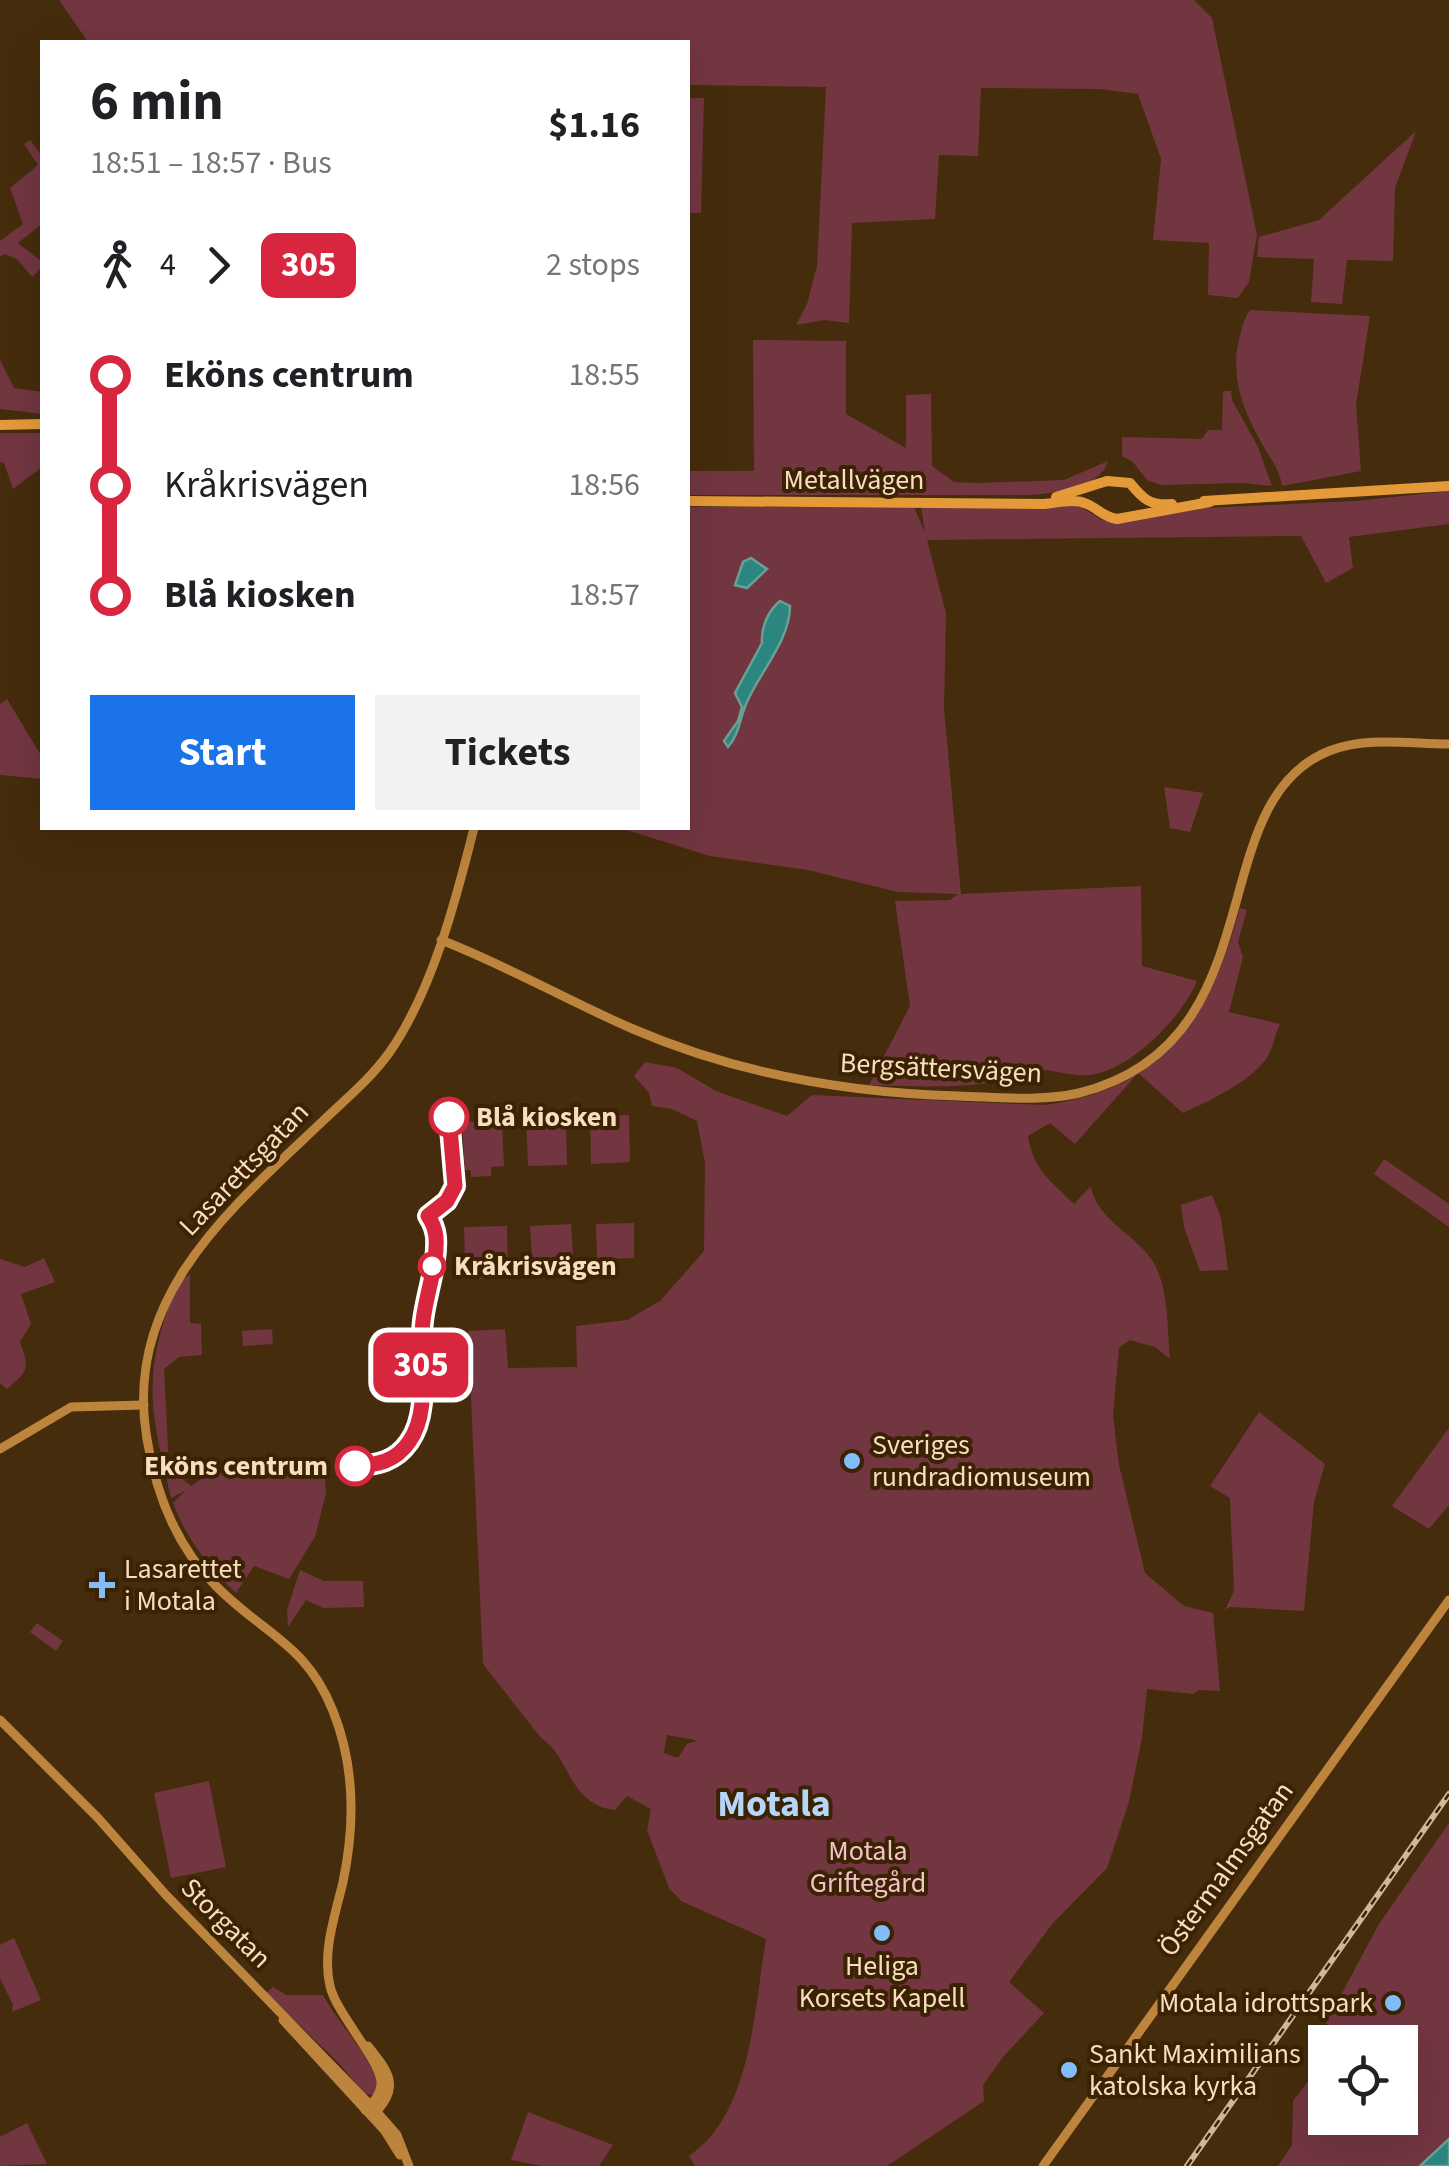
<!DOCTYPE html>
<meta charset="utf-8">
<style>
:root{--surface:#fff;--page:#f2f2f2;--text:#202124;--muted:#757577;--accent:#1a73e8}
body{margin:0;font-family:"Source Sans 3",sans-serif;background:var(--page);color:var(--text);height:100vh;display:flex;flex-direction:column;font-size:38px;white-space:nowrap}
*{box-sizing:border-box;margin:0}
p{font-size:32px;color:var(--muted)}
.icon{flex:none;width:55px;height:55px;fill:none;stroke:currentColor;stroke-width:2;stroke-linecap:round;stroke-linejoin:round}
.map{position:relative;flex:1;overflow:hidden}
.side{position:absolute;left:40px;top:40px;width:650px;height:790px;display:flex;flex-direction:column;background:var(--surface);border-radius:0px;box-shadow:0 10px 40px #0002}
.side>*{flex:none}
.badge{padding:0 20px;border-radius:15px;font-size:35px;line-height:65px}
.buttons{position:absolute;left:1308px;top:2025px;display:grid;gap:20px}
.buttons a{display:grid;place-items:center;width:110px;height:110px;border-radius:0px;background:var(--surface);box-shadow:0 10px 40px #0002;font-size:50px}
.map>.badge{position:absolute;translate:-50% -50%;box-shadow:0 0 0 5px #fff}
.legs{display:flex;align-items:center;gap:15px;height:110px;padding:0 50px;font-size:32px}
.legs p{margin-inline-start:auto}
.overview{display:flex;align-items:center;justify-content:space-between;height:170px;padding:0 50px}
h1{font-size:55px;font-weight:700;line-height:75px}
.primary-button{display:flex;gap:20px;margin-top:auto;padding:20px 50px}
.primary-button a{flex:1;height:115px;border-radius:0px;background:var(--accent);color:#fff;font-size:40px;font-weight:700;line-height:115px;text-align:center}
.primary-button a+a{background:var(--page);color:var(--text)}
ul{padding:0 50px;list-style:none}
li{display:flex;align-items:center;gap:35px;height:110px;font-size:38px}
li i{display:grid;place-items:center;width:15px;height:100%;margin:0 12px;background:currentColor}
li i::after{content:'';width:25px;height:25px;margin:-12px;border:8px solid;border-radius:50%;background:var(--surface)}
li p{margin-inline-start:auto}
li:first-child i{background:linear-gradient(#0000 50%,currentColor 0)}
li:last-child i{background:linear-gradient(currentColor 50%,#0000 0)}
.map>svg:first-child{display:block}
.green{fill:#723641;fill-rule:evenodd}
.water{fill:#2c8680;stroke:#69a093;stroke-width:2.5}
.lines{fill:none;stroke-linecap:round;stroke-linejoin:round}
.secondary{stroke:#bd843d;stroke-width:9}
.primary{stroke:#e49a39;stroke-width:10}
.rail-casing{stroke:#d1b799;stroke-width:6}
.rail{stroke:#3a2202;stroke-width:2.5;stroke-dasharray:8;stroke-linecap:butt}
.line-1-casing{stroke:#fff;stroke-width:22}
.line-1{stroke:#d7263d;stroke-width:15}
.stop-1-dot{fill:#fff;stroke:#d7263d;stroke-width:5}
.poi-dot{fill:#80bdfa;stroke:#3a2202;stroke-width:4}
.labels{text-anchor:middle;dominant-baseline:central;stroke-width:8;stroke-linejoin:round;paint-order:stroke}
.street-label{font-size:28px;fill:#f8ddc0;stroke:#3a2202}
.stop-label{font-size:28px;font-weight:bold;fill:#f8ddc0;stroke:#3a2202;text-anchor:start}
.poi-label{font-size:28px;fill:#f8ddc0;stroke:#3a2202;text-anchor:start}
.park-label{font-size:28px;fill:#f2c3ca;stroke:#3a2202}
.district-label{font-size:38px;font-weight:bold;fill:#b5d6f9;stroke:#3a2202}
</style>
<div class="map">
<svg width="1449" height="2166" viewBox="0 0 1449 2166">
<rect width="100%" height="100%" fill="#452c0c"/>
<g class="green">
<polygon points="59,0 1194,0 1212,18 1257,235 1249,282 1238,298 1208,295 1209,243 1153,240 1161,159 1138,94 1099,89 981,88 978,156 939,155 935,219 852,223 849,323 825,320 796,325 807,304 817,266 826,87 688,85 688,42 88,42"/>
<polygon points="688,98 704,98 701,213 688,213"/>
<polygon points="1416,131 1395,188 1393,261 1347,260 1342,304 1311,302 1314,259 1257,257 1259,237 1319,220"/>
<polygon points="30,140 42,156 42,224 18,243 42,262 42,267 32,277 17,259 4,254 0,257 0,241 23,224 10,188 38,165 24,144"/>
<path d="M 1250,310 L 1370,316 L 1356,405 L 1361,471 L 1282,486 C 1280,470 1270,458 1262,444 C 1243,410 1230,378 1239,339 C 1242,329 1243,319 1250,310 Z"/>
<path d="M 753,340 L 846,341 L 846,414 L 906,448 L 906,395 L 931,394 L 932,466 L 954,482 L 977,483 L 1064,480 L 1108,461 C 1099,490 1054,493 1029,495 L 688,495 L 688,471 L 754,471 Z"/>
<polygon points="0,360 14,388 42,392 42,414 0,409"/>
<polygon points="1223,391 1231,391 1232,400 1258,447 1272,486 1242,483 1161,485 1147,480 1133,462 1122,456 1122,437 1202,439 1208,430 1222,430"/>
<polygon points="0,433 42,433 42,467 13,489 4,463 0,462"/>
<path d="M 1449,491 L 1449,524 L 1349,537 L 1353,568 L 1326,583 L 1301,536 L 927,540 L 946,613 L 944,708 L 961,894 L 1141,886 L 1142,966 L 1197,981 C 1182,1017 1131,1070 1090,1075 C 1073,1077 1054,1069 1037,1070 C 1024,1071 1012,1078 999,1081 C 957,1089 912,1086 869,1085 L 910,1006 L 895,901 L 950,900 L 958,894 L 898,892 L 808,870 L 710,856 L 620,828 L 688,828 L 688,507 L 914,507 L 925,533 L 921,506 L 1076,504 L 1100,519 L 1115,523 L 1203,508 L 1355,501 Z"/>
<polygon points="7,699 42,757 42,779 0,775 0,704"/>
<polygon points="1164,787 1203,793 1190,832 1170,828"/>
<path d="M 1240,908 L 1247,910 L 1238,942 L 1243,957 L 1229,1012 L 1280,1024 C 1275,1034 1274,1044 1269,1054 C 1256,1079 1208,1102 1183,1113 L 1138,1073 L 1075,1144 L 1050,1123 L 1028,1136 C 1034,1171 1050,1180 1074,1204 L 1091,1186 C 1096,1221 1139,1235 1155,1265 C 1169,1292 1167,1329 1170,1359 L 1155,1347 L 1130,1340 L 1119,1348 L 1113,1415 L 1119,1465 L 1145,1573 L 1184,1606 L 1213,1613 L 1220,1691 L 1198,1690 L 1193,1694 L 1147,1689 L 1142,1738 L 1129,1802 L 1107,1868 L 1053,1923 L 1009,1982 L 1044,2013 L 1003,2057 L 983,2085 L 984,2101 L 887,2166 L 695,2166 L 689,2156 C 752,2113 754,2009 766,1939 L 681,1901 L 669,1888 L 647,1830 L 651,1809 L 627,1796 L 615,1810 C 568,1805 570,1755 541,1738 L 483,1664 L 468,1331 L 505,1329 L 508,1368 L 577,1367 L 576,1326 L 627,1320 L 660,1301 L 704,1251 L 705,1163 L 697,1121 L 672,1109 L 652,1106 L 649,1093 L 634,1076 L 645,1062 L 677,1068 L 716,1091 L 787,1116 L 812,1095 L 1044,1105 C 1166,1089 1210,1018 1240,908 ZM 667,1735 L 695,1740 L 696,1741 L 687,1744 L 678,1758 L 664,1753 Z"/>
<polygon points="629,1115 630,1162 591,1164 590,1116"/>
<polygon points="566,1117 567,1165 528,1166 526,1119"/>
<polygon points="462,1122 502,1122 504,1166 491,1167 491,1176 471,1177 471,1170 465,1170"/>
<polygon points="1384,1159 1449,1204 1449,1227 1374,1174"/>
<polygon points="1212,1195 1221,1218 1228,1270 1200,1271 1184,1227 1181,1205"/>
<polygon points="634,1223 634,1258 597,1259 596,1224"/>
<polygon points="571,1224 574,1269 533,1271 530,1226"/>
<polygon points="507,1226 508,1278 472,1279 471,1261 465,1261 464,1227"/>
<path d="M 44,1258 L 55,1282 L 21,1294 L 31,1324 L 20,1342 C 30,1369 28,1371 7,1389 L 0,1383 L 0,1259 L 25,1267 Z"/>
<path d="M 190,1274 L 190,1323 L 201,1324 L 202,1355 L 179,1357 L 164,1369 L 169,1468 L 191,1486 L 214,1470 L 324,1466 L 326,1493 L 315,1537 L 289,1579 L 254,1566 L 236,1593 C 208,1567 187,1539 173,1503 L 186,1490 L 171,1498 C 156,1430 142,1391 164,1321 C 169,1303 175,1284 190,1274 Z"/>
<polygon points="272,1329 273,1344 243,1346 242,1331"/>
<polygon points="1259,1412 1325,1464 1314,1502 1304,1611 1230,1607 1225,1610 1234,1591 1230,1498 1210,1486"/>
<polygon points="1449,1428 1449,1505 1429,1529 1392,1506"/>
<polygon points="300,1570 324,1581 363,1581 364,1607 323,1608 306,1600 288,1627 287,1610"/>
<polygon points="37,1623 63,1641 56,1651 30,1632"/>
<polygon points="209,1781 226,1867 171,1878 154,1793"/>
<polygon points="1449,1823 1449,2139 1420,2166 1278,2166 1292,2145 1293,2101 1325,2059 1325,2118 1400,2118 1400,2042 1337,2042 1342,2035 1326,2023 1379,1924"/>
<polygon points="14,1938 41,2000 12,2012 13,2005 0,1978 0,1945"/>
<path d="M 273,1987 L 286,1995 L 323,1995 C 340,2026 366,2050 379,2084 L 373,2095 L 365,2094 L 338,2062 L 266,1993 Z"/>
<polygon points="528,2112 613,2145 599,2166 542,2166 511,2160"/>
<polygon points="27,2123 47,2164 0,2166 0,2137"/>
</g>
<g class="water">
<polygon points="751,558 767,569 747,588 735,585 743,562"/>
<path d="M 780,601 L 790,606 C 790,640 760,672 747,702 C 740,717 739,735 728,747 L 724,741 L 738,721 L 742,707 L 735,693 L 762,643 C 761,627 768,611 780,601 Z"/>
<polygon points="1449,2139 1449,2166 1420,2166"/>
</g>
<g class="lines">
<g class="secondary">
<path d="M 441,940 C 506,965 568,1001 633,1029 C 735,1073 847,1093 958,1096 C 997,1097 1040,1102 1079,1093 C 1279,1043 1199,803 1329,751 C 1366,736 1410,744 1449,744"/>
<polyline points="0,1449 71,1407 144,1405"/>
<polyline points="0,1720 98,1818 166,1895 376,2111 397,2135 409,2166"/>
<polyline points="283,2020 385,2131 400,2155"/>
<path d="M 368,2046 C 389,2072 401,2087 374,2114"/>
<path d="M 365,2110 C 372,2103 380,2096 381,2085 C 384,2064 336,2014 330,1986 C 322,1952 335,1916 343,1882 C 355,1825 355,1766 333,1711 C 306,1643 263,1634 216,1586 C 176,1546 156,1494 147,1439 C 122,1295 234,1206 326,1118 C 348,1097 371,1078 389,1053 C 432,992 456,900 474,828"/>
<polyline points="1043,2166 1449,1600"/>
</g>
<g class="primary">
<polyline points="0,425 42,424"/>
<path d="M 1056,497 L 1107,481 L 1130,483 C 1143,499 1150,506 1172,504"/>
<path d="M 688,501 L 1044,504 C 1058,503 1074,498 1087,504 C 1099,509 1103,517 1117,519 L 1210,502"/>
<polyline points="1204,501 1449,486"/>
</g>
<g class="rail-casing">
<polyline id="rail" points="1187,2166 1449,1794"/>
</g>
<use href="#rail" class="rail"/>
</g>
<g class="lines">
<g class="line-1-casing">
<path id="line-1" d="M 355,1466 C 377,1465 395,1462 409,1442 C 432,1410 418,1359 423,1321 C 426,1294 438,1264 436,1237 C 435,1228 433,1223 428,1216 L 447,1201 L 455,1186 L 449,1117"/>
</g>
<use href="#line-1" class="line-1"/>
</g>
<g class="stop-1-dot">
<circle cx="449" cy="1117" r="18"/>
<circle cx="432" cy="1266" r="12"/>
<circle cx="355" cy="1466" r="18"/>
</g>
<g class="poi-dot">
<circle cx="852" cy="1461" r="10"/>
<path d="M97 1570h10v10h10v10h-10v10h-10v-10h-10v-10h10z"/>
<circle cx="882" cy="1933" r="10"/>
<circle cx="1393" cy="2003" r="10"/>
<circle cx="1069" cy="2070" r="10"/>
</g>
<g class="labels">
<g class="street-label">
<text x="854" y="480">Metallvägen</text>
<text transform="translate(941 1068) rotate(3)">Bergsättersvägen</text>
<text transform="translate(244 1169) rotate(-46)">Lasarettsgatan</text>
<text transform="translate(1226 1869) rotate(-54)">Östermalmsgatan</text>
<text transform="translate(226 1923) rotate(45)">Storgatan</text>
</g>
<g class="stop-label">
<text x="476" y="1117">Blå kiosken</text>
<text x="454" y="1266">Kråkrisvägen</text>
<text x="328" y="1466" text-anchor="end">Eköns centrum</text>
</g>
<g class="poi-label">
<text x="872" y="1445">Sveriges<tspan x="872" dy="32">rundradiomuseum</tspan></text>
<text x="124" y="1569">Lasarettet<tspan x="124" dy="32">i Motala</tspan></text>
<text x="882" y="1966" text-anchor="middle">Heliga<tspan x="882" dy="32">Korsets Kapell</tspan></text>
<text x="1373" y="2003" text-anchor="end">Motala idrottspark</text>
<text x="1089" y="2054">Sankt Maximilians<tspan x="1089" dy="32">katolska kyrka</tspan></text>
</g>
<g class="park-label">
<text x="868" y="1851">Motala<tspan x="868" dy="32">Griftegård</tspan></text>
</g>
<g class="district-label">
<text x="774" y="1804">Motala</text>
</g>
</g>
</svg>
<div class="buttons">
<a><svg class="icon" aria-label="locate" viewBox="0 0 24 24"><circle cx="12" cy="12" r="6"/><path d="M12 2v4M12 18v4M2 12h4M18 12h4"/></svg></a>
</div>
<b class="badge" style="left:421px;top:1365px;background:#d7263d;color:#fff">305</b>
<section class="side">
<div class="overview"><div><h1>6 min</h1><p>18:51 – 18:57 · Bus</p></div><b>$1.16</b></div>
<div class="legs"><svg class="icon" aria-label="walk" viewBox="0 0 24 24"><circle cx="13" cy="4" r="2"/><path d="M13 8l-2 6 4 7M11 14l-3 7M7 12l3-4h3l4 4"/></svg>4<svg class="icon" aria-label="forward" viewBox="0 0 24 24"><path d="M9 5l7 7-7 7"/></svg><b class="badge" style="background:#d7263d;color:#fff">305</b><p>2 stops</p></div>
<ul>
<li><i style="color:#d7263d"></i><b>Eköns centrum</b><p>18:55</p></li>
<li><i style="color:#d7263d"></i><span>Kråkrisvägen</span><p>18:56</p></li>
<li><i style="color:#d7263d"></i><b>Blå kiosken</b><p>18:57</p></li>
</ul>
<div class="primary-button"><a>Start</a><a>Tickets</a></div>
</section>
</div>
